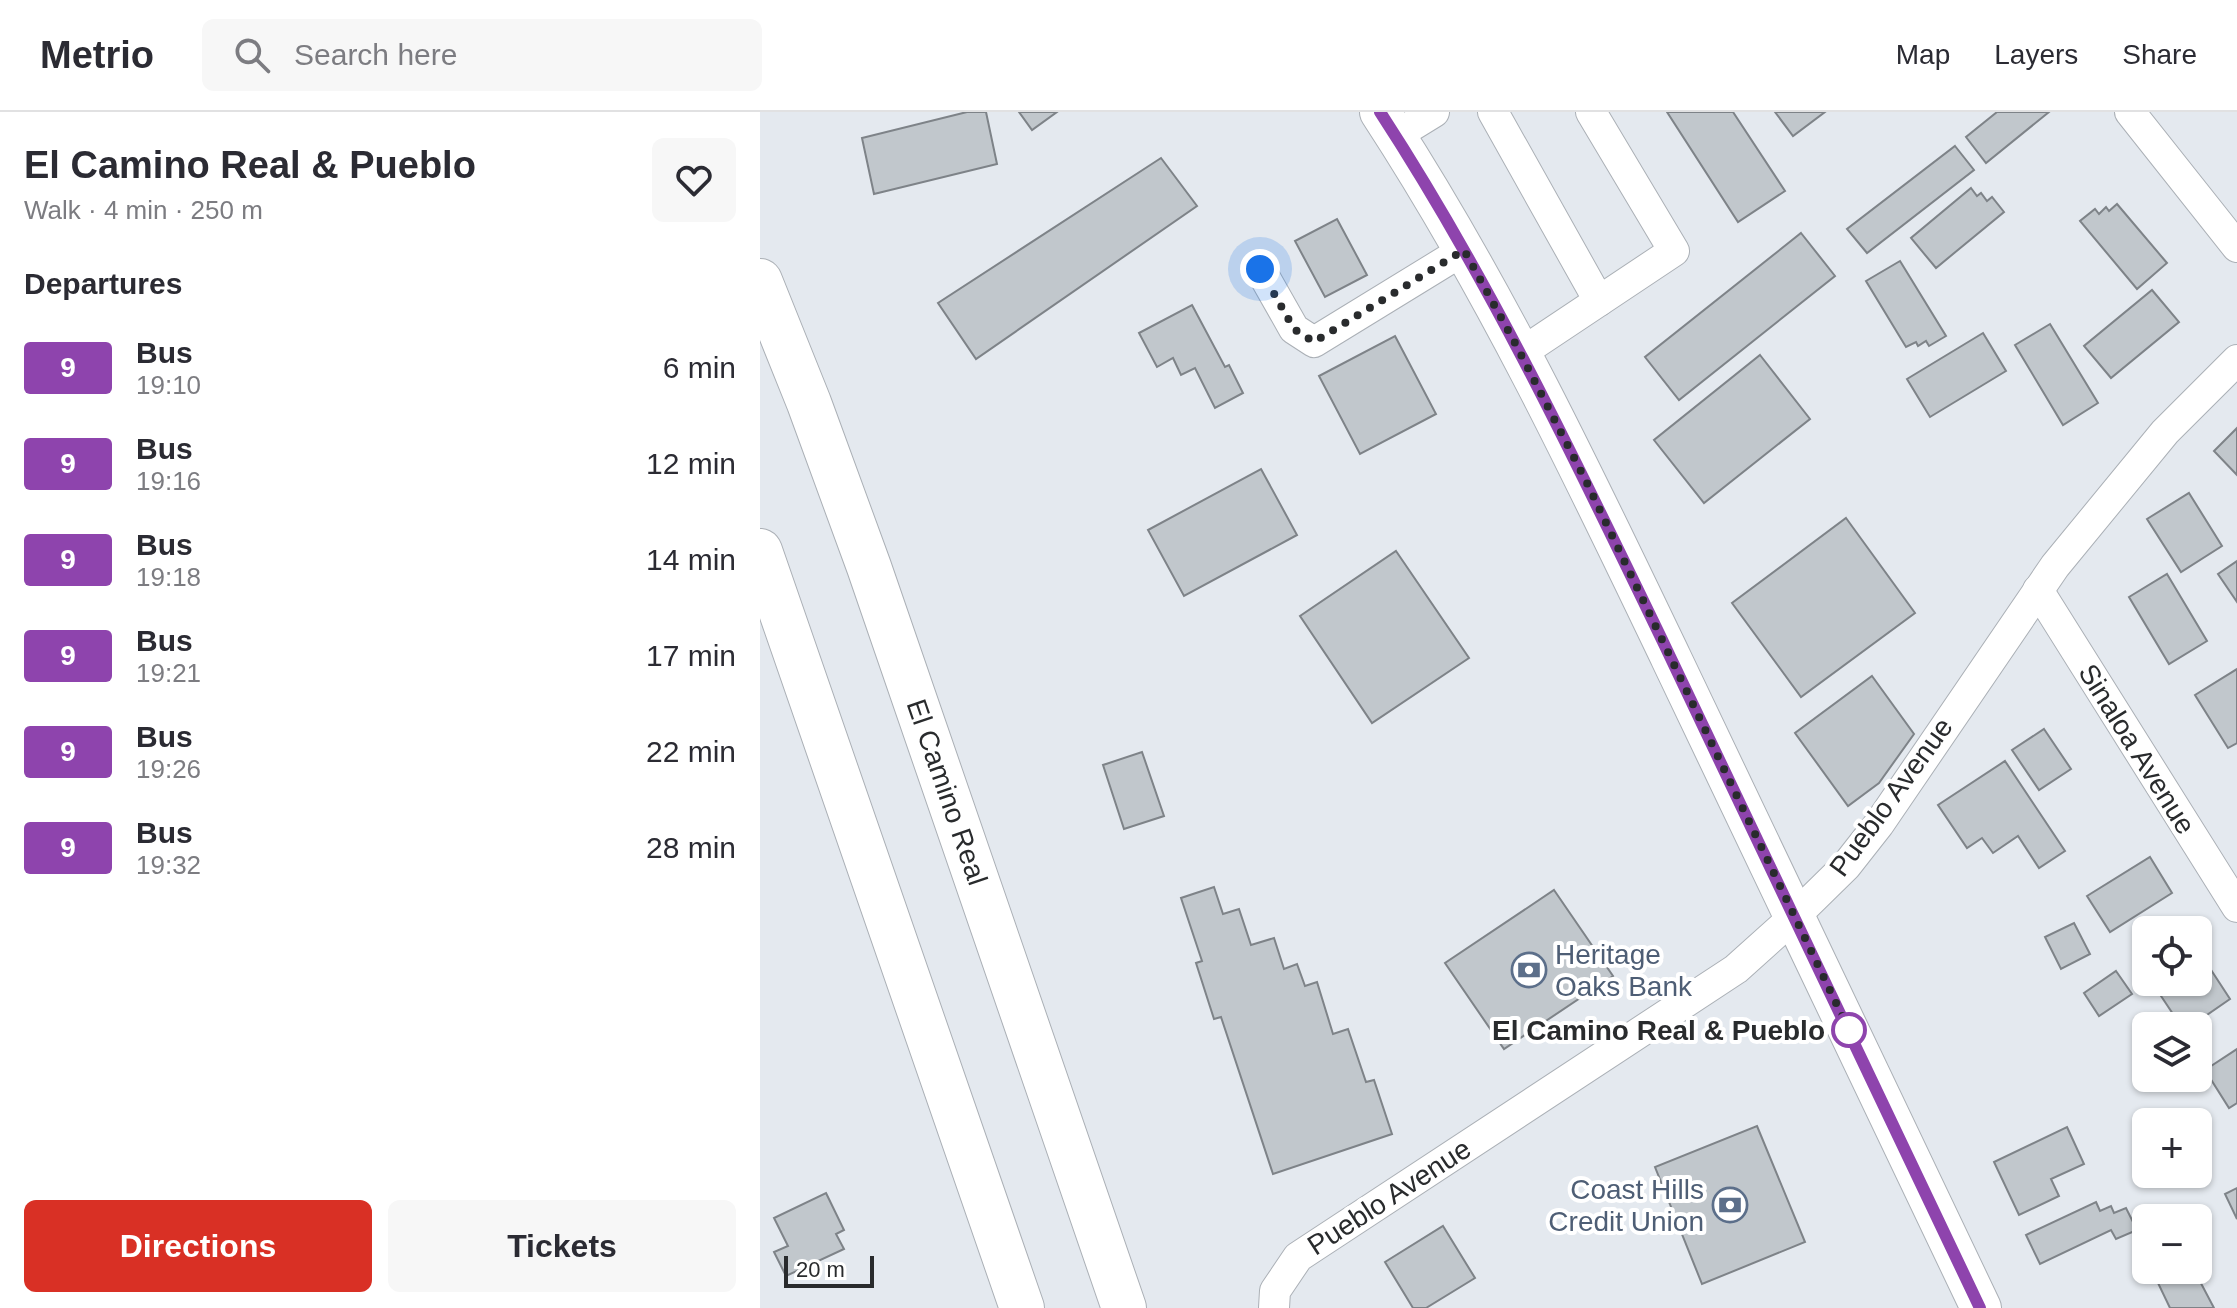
<!DOCTYPE html>
<meta charset="utf-8">
<style>
:root{--surface:#fff;--page:#f7f7f7;--text:#2b2b33;--muted:#7c7c81;--line:#e1e1e2;--accent:#d93025}
body{margin:0;font-family:Arial,sans-serif;background:var(--page);color:var(--text);height:100vh;display:flex;flex-direction:column;font-size:30px;white-space:nowrap}
*{box-sizing:border-box;margin:0}
p{font-size:26px;color:var(--muted)}
.icon{flex:none;width:44px;height:44px;fill:none;stroke:currentColor;stroke-width:2;stroke-linecap:round;stroke-linejoin:round}
.map{position:relative;flex:1;overflow:hidden}
.panel{display:flex;flex-direction:column;background:var(--surface);width:760px}
.panel>*{flex:none}
.badge{padding:0 16px;border-radius:6px;font-size:28px;line-height:52px}
.fabs{position:absolute;left:1372px;top:804px;display:grid;gap:16px}
.fabs a{display:grid;place-items:center;width:80px;height:80px;border-radius:12px;background:var(--surface);box-shadow:0 2px 6px #0004;font-size:40px}
.scale{position:absolute;left:24px;bottom:20px;width:90px;box-sizing:border-box;padding-left:8px;border:4px solid #292b2d;border-top:0;font-size:22px;line-height:28px;white-space:nowrap;color:#292b2d;-webkit-text-stroke:6px #fff;paint-order:stroke}
.you{position:absolute;width:40px;height:40px;margin:-20px;border:6px solid #fff;border-radius:50%;background:#1a73e8;box-shadow:0 0 0 12px #1a73e833}
.map>.badge{position:absolute;translate:-50% -50%;box-shadow:0 0 0 4px #fff}
h2{padding:0 24px;font-size:30px;line-height:72px}
.round{display:grid;place-items:center;flex:none;width:84px;height:84px;border-radius:12px;background:var(--page)}
.overview{display:flex;align-items:center;justify-content:space-between;height:136px;padding:0 24px}
h1{font-size:38px;font-weight:700;line-height:60px}
.primary-button{display:flex;gap:16px;margin-top:auto;padding:16px 24px}
.primary-button a{flex:1;height:92px;border-radius:12px;background:var(--accent);color:#fff;font-size:32px;font-weight:700;line-height:92px;text-align:center}
.primary-button a+a{background:var(--page);color:var(--text)}
ul{padding:0;list-style:none}
li{display:flex;align-items:center;gap:24px;height:96px;padding:0 24px}
li div{flex:1}
li b{display:block;font-size:30px}
li em{font-style:normal}
li .badge{min-width:88px;font-weight:700;text-align:center}
header{display:flex;align-items:center;gap:48px;box-sizing:border-box;height:112px;padding:0 40px;background:var(--surface);border-bottom:2px solid var(--line)}
header strong{font-size:38px}
nav{display:flex;gap:44px;margin-inline-start:auto;font-size:28px}
.search{width:560px;height:72px;background:var(--page);display:flex;align-items:center;gap:20px;box-sizing:border-box;padding:0 28px;border-radius:12px;color:var(--muted);font-size:30px}
main{display:flex;flex:1;min-height:0}
.map>svg:first-child{display:block}
.building{fill:#c1c7cc;stroke:#7e8388;stroke-width:2}
.lines{fill:none;stroke-linecap:round;stroke-linejoin:round}
.minor-casing{stroke:#abb0b6;stroke-width:32}
.major-casing{stroke:#abb0b6;stroke-width:42}
.highway-casing{stroke:#abb0b6;stroke-width:46}
.minor{stroke:#fff;stroke-width:30}
.major{stroke:#fff;stroke-width:40}
.highway{stroke:#fff;stroke-width:44}
.line-casing{stroke:#fff;stroke-width:18}
.line{stroke:#8e44ad;stroke-width:12}
.walk{stroke:#292b2d;stroke-width:8;stroke-dasharray:0 14.4}
.stop-dot{fill:#fff;stroke:#8e44ad;stroke-width:4}
.labels{text-anchor:middle;dominant-baseline:central;stroke-width:8;stroke-linejoin:round;paint-order:stroke}
.street-label{font-size:28px;fill:#292b2d;stroke:#fff}
.service-label{font-size:28px;fill:#4e5e75;stroke:#fff;text-anchor:start}
.stop-label{font-size:28px;font-weight:bold;fill:#292b2d;stroke:#fff;text-anchor:end}
</style>
<header>
<strong>Metrio</strong>
<div class="search"><svg class="icon" aria-label="search" viewBox="0 0 24 24"><circle cx="10" cy="10" r="6"/><path d="M15 15l6 6"/></svg>Search here</div>
<nav><a>Map</a><a>Layers</a><a>Share</a></nav>
</header>
<main>
<section class="panel">
<div class="overview"><div><h1>El Camino Real &amp; Pueblo</h1><p>Walk · 4 min · 250 m</p></div><a class="round"><svg class="icon" aria-label="heart" viewBox="0 0 24 24"><path d="M12 20l-8-8c-3-5 5-10 8-4 3-6 11-1 8 4z"/></svg></a></div>
<h2>Departures</h2>
<ul>
<li><span class="badge" style="background:#8e44ad;color:#fff">9</span><div><b>Bus</b><p>19:10</p></div><em>6 min</em></li>
<li><span class="badge" style="background:#8e44ad;color:#fff">9</span><div><b>Bus</b><p>19:16</p></div><em>12 min</em></li>
<li><span class="badge" style="background:#8e44ad;color:#fff">9</span><div><b>Bus</b><p>19:18</p></div><em>14 min</em></li>
<li><span class="badge" style="background:#8e44ad;color:#fff">9</span><div><b>Bus</b><p>19:21</p></div><em>17 min</em></li>
<li><span class="badge" style="background:#8e44ad;color:#fff">9</span><div><b>Bus</b><p>19:26</p></div><em>22 min</em></li>
<li><span class="badge" style="background:#8e44ad;color:#fff">9</span><div><b>Bus</b><p>19:32</p></div><em>28 min</em></li>
</ul>
<div class="primary-button"><a>Directions</a><a>Tickets</a></div>
</section>
<div class="map">
<svg width="1477" height="1196" viewBox="0 0 1477 1196">
<rect width="100%" height="100%" fill="#e4e9ef"/>
<g class="building">
<polygon points="207,0 226,0 237,52 114,82 102,26"/>
<polygon points="259,0 297,0 272,18"/>
<polygon points="907,0 973,0 1025,79 978,110"/>
<polygon points="1015,0 1065,0 1033,24"/>
<polygon points="1237,0 1289,0 1226,51 1206,25"/>
<polygon points="1195,34 1214,58 1107,141 1087,117"/>
<polygon points="401,46 437,94 216,247 178,191"/>
<polygon points="1211,76 1217,84 1221,81 1227,89 1232,85 1244,100 1176,156 1151,126"/>
<polygon points="1357,92 1407,151 1377,177 1320,109 1335,97 1339,102 1346,95 1349,99"/>
<polygon points="577,107 607,163 565,185 535,129"/>
<polygon points="1041,121 1075,164 919,288 885,245"/>
<polygon points="1140,149 1186,224 1169,234 1166,229 1158,234 1156,230 1146,235 1106,169"/>
<polygon points="1392,178 1419,210 1351,266 1324,234"/>
<polygon points="432,193 465,255 469,253 483,281 455,296 435,256 421,263 413,246 397,255 379,221"/>
<polygon points="1290,212 1338,291 1303,313 1255,233"/>
<polygon points="1223,221 1246,259 1170,305 1147,267"/>
<polygon points="635,224 676,302 600,342 559,264"/>
<polygon points="1000,243 1050,307 944,391 894,328"/>
<polygon points="1477,316 1477,363 1454,339"/>
<polygon points="501,357 537,423 424,484 388,418"/>
<polygon points="1429,381 1462,434 1421,460 1387,407"/>
<polygon points="1086,406 1155,501 1041,585 972,491"/>
<polygon points="636,439 709,546 612,611 540,504"/>
<polygon points="1477,449 1477,490 1458,462"/>
<polygon points="1407,462 1447,529 1409,552 1369,485"/>
<polygon points="1477,557 1477,631 1468,636 1435,583"/>
<polygon points="1112,564 1154,622 1119,671 1088,694 1035,621"/>
<polygon points="1284,617 1311,657 1279,678 1252,638"/>
<polygon points="382,640 404,704 364,717 343,653"/>
<polygon points="1245,649 1305,739 1279,756 1258,724 1233,741 1222,726 1207,736 1178,693"/>
<polygon points="1390,745 1412,781 1350,820 1327,784"/>
<polygon points="454,775 463,802 479,797 491,833 514,826 524,857 537,852 545,874 557,870 573,922 588,917 606,970 614,968 632,1022 513,1062 461,905 454,907 436,851 442,849 421,786"/>
<polygon points="794,778 853,864 744,937 685,851"/>
<polygon points="1314,811 1330,842 1301,857 1285,825"/>
<polygon points="1440,841 1470,887 1431,914 1421,914 1393,872 1438,870"/>
<polygon points="1356,859 1372,882 1339,904 1324,881"/>
<polygon points="1477,937 1477,991 1469,996 1445,958"/>
<polygon points="997,1014 1045,1130 942,1172 895,1055"/>
<polygon points="1307,1015 1324,1052 1291,1067 1299,1084 1259,1103 1234,1050"/>
<polygon points="1477,1076 1477,1107 1465,1082"/>
<polygon points="66,1081 84,1118 76,1122 84,1137 26,1164 14,1140 28,1134 14,1106"/>
<polygon points="1336,1090 1340,1099 1351,1094 1354,1101 1366,1096 1377,1118 1356,1127 1351,1118 1280,1152 1266,1123"/>
<polygon points="683,1114 715,1166 666,1196 653,1196 625,1150"/>
<polygon points="1424,1158 1434,1158 1454,1196 1410,1196 1398,1171"/>
</g>
<g class="lines">
<g class="minor-casing">
<g id="minor">
<polyline points="733,0 839,189"/>
<polyline points="1370,0 1477,135"/>
<polyline points="635,24 674,0"/>
<polyline points="500,157 534,217 554,230 704,138"/>
<polyline points="761,241 914,139 831,0"/>
<polyline points="1278,478 1477,795"/>
<polyline points="514,1196 515,1179 538,1145 976,857 1035,804 1086,754 1119,712 1295,454 1405,320 1477,248"/>
</g>
</g>
<g class="major-casing">
<path id="major" d="M 620,0 C 733,173 822,360 911,546 C 1015,762 1118,979 1221,1196"/>
</g>
<g class="highway-casing">
<g id="highway">
<polyline points="0,169 49,291 109,455 364,1196"/>
<polyline points="0,439 262,1196"/>
</g>
</g>
<use href="#minor" class="minor"/>
<use href="#major" class="major"/>
<use href="#highway" class="highway"/>
</g>
<g class="lines">
<g class="line-casing">
<path id="line" d="M 620,0 C 731,170 817,352 905,534 C 1012,754 1116,975 1220,1196"/>
</g>
<use href="#line" class="line"/>
<polyline class="walk" points="500,157 534,217 554,230 704,138 755,231 826,369 1089,918"/>
</g>
<defs>
<g id="bank-ring" transform="scale(1.8)"><circle r="9.5" fill="#fff" stroke="#5c6f8a" stroke-width="1.5"/><path d="M-6-4H6V4H-6ZM0-2.3a2.3 2.3 0 1 0 0 4.6a2.3 2.3 0 1 0 0-4.6Z" fill="#5c6f8a"/></g>
</defs>
<g fill-rule="evenodd">
<use href="#bank-ring" x="769" y="858"/>
<use href="#bank-ring" x="970" y="1093"/>
</g>
<circle class="stop-dot" cx="1089" cy="918" r="16"/>
<g class="labels">
<g class="street-label">
<text transform="translate(1377 637) rotate(58)">Sinaloa Avenue</text>
<text transform="translate(187 680) rotate(71)">El Camino Real</text>
<text transform="translate(1131 685) rotate(-54)">Pueblo Avenue</text>
<text transform="translate(629 1085) rotate(-33)">Pueblo Avenue</text>
</g>
<g class="service-label">
<text x="795" y="842">Heritage<tspan x="795" dy="32">Oaks Bank</tspan></text>
<text x="944" y="1077" text-anchor="end">Coast Hills<tspan x="944" dy="32">Credit Union</tspan></text>
</g>
<g class="stop-label">
<text x="1065" y="918">El Camino Real &amp; Pueblo</text>
</g>
</g>
</svg>
<div class="fabs">
<a><svg class="icon" aria-label="locate" viewBox="0 0 24 24"><circle cx="12" cy="12" r="6"/><path d="M12 2v4M12 18v4M2 12h4M18 12h4"/></svg></a>
<a><svg class="icon" aria-label="layers" viewBox="0 0 24 24"><path d="M12 4l9 5-9 5-9-5zM3 14l9 5 9-5"/></svg></a>
<a>+</a>
<a>−</a>
</div>
<div class="scale">20 m</div>
<div class="you" style="left:500px;top:157px"></div>
</div>
</main>
